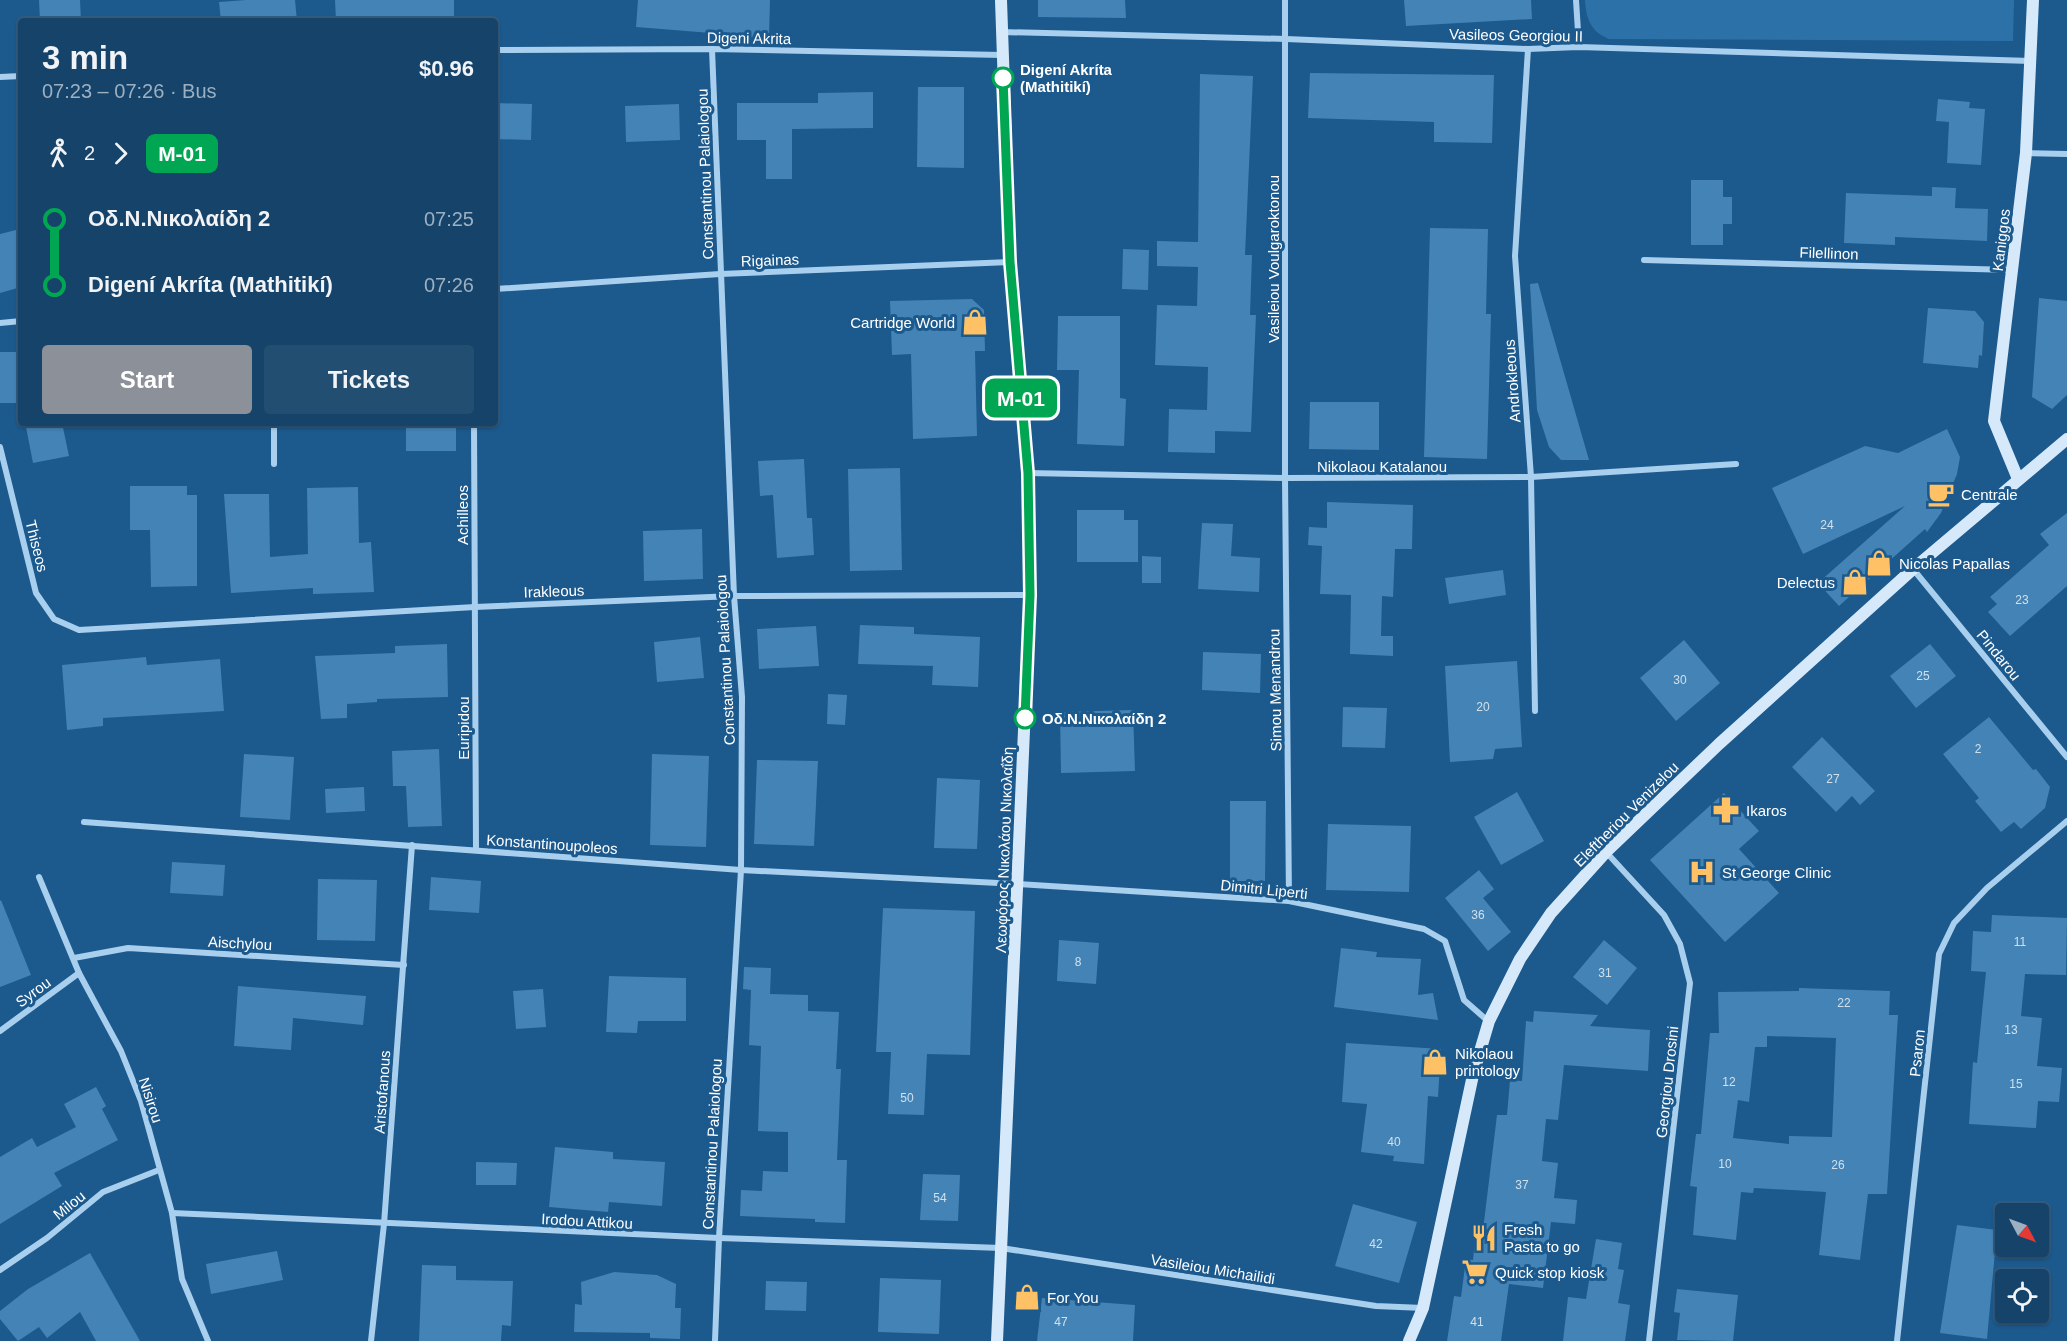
<!DOCTYPE html>
<meta charset="utf-8">
<style>
:root{--surface:#15436a;--page:#224e72;--text:#f1f3f6;--muted:#9db0c1;--line:#345c7e;--accent:#8c9099}
body{margin:0;font-family:Helvetica,sans-serif;background:var(--page);color:var(--text);height:100vh;display:flex;flex-direction:column;font-size:22px;white-space:nowrap}
*{box-sizing:border-box;margin:0}
p{font-size:20px;color:var(--muted)}
.icon{flex:none;width:33px;height:33px;fill:none;stroke:currentColor;stroke-width:2;stroke-linecap:round;stroke-linejoin:round}
.map{position:relative;flex:1;overflow:hidden}
.details{position:absolute;left:18px;top:18px;width:480px;height:408px;display:flex;flex-direction:column;background:var(--surface);border-radius:6px;box-shadow:0 2px 4px #0004,0 0 0 2px var(--line)}
.details>*{flex:none}
.badge{padding:0 12px;border-radius:9px;font-size:21px;line-height:39px}
.needle{width:39px;rotate:131deg}
.controls{position:absolute;left:1995px;top:1203px;display:grid;gap:12px}
.controls a{display:grid;place-items:center;width:54px;height:54px;border-radius:6px;background:var(--surface);box-shadow:0 2px 4px #0004,0 0 0 2px var(--line);font-size:30px}
.map>.badge{position:absolute;translate:-50% -50%;box-shadow:0 0 0 3px #fff}
.legs{display:flex;align-items:center;gap:9px;height:66px;padding:0 24px;font-size:20px}
.legs p{margin-inline-start:auto}
.head{display:flex;align-items:center;justify-content:space-between;height:102px;padding:0 24px}
h1{font-size:33px;font-weight:600;line-height:45px}
.primary-button{display:flex;gap:12px;margin-top:auto;padding:12px 24px}
.primary-button a{flex:1;height:69px;border-radius:6px;background:var(--accent);color:#fff;font-size:24px;font-weight:600;line-height:69px;text-align:center}
.primary-button a+a{background:var(--page);color:var(--text)}
ul{padding:0 24px;list-style:none}
li{display:flex;align-items:center;gap:21px;height:66px;font-size:22px}
li i{display:grid;place-items:center;width:9px;height:100%;margin:0 8px;background:currentColor}
li i::after{content:'';width:15px;height:15px;margin:-8px;border:4px solid;border-radius:50%;background:var(--surface)}
li p{margin-inline-start:auto}
li:first-child i{background:linear-gradient(#0000 50%,currentColor 0)}
li:last-child i{background:linear-gradient(currentColor 50%,#0000 0)}
.map>svg:first-child{display:block}
.green{fill:#2c72a8}
.building{fill:#4483b5;fill-rule:evenodd}
.lines{fill:none;stroke-linecap:round;stroke-linejoin:round}
.street{stroke:#a8cfed;stroke-width:6}
.secondary{stroke:#d5e9fa;stroke-width:12}
.line-1-casing{stroke:#fff;stroke-width:14}
.line-1{stroke:#00a651;stroke-width:9}
.stop-1-dot{fill:#fff;stroke:#00a651;stroke-width:3}
.labels{text-anchor:middle;dominant-baseline:central;stroke-width:6;stroke-linejoin:round;paint-order:stroke}
.number-label{font-size:12px;fill:#d0e0ec}
.street-label{font-size:15px;fill:#fff;stroke:#1c598d}
.stop-label{font-size:15px;font-weight:bold;fill:#fff;stroke:#1c598d;text-anchor:start}
.poi-label{font-size:15px;fill:#fff;stroke:#1c598d;text-anchor:start}
</style>
<div class="map">
<svg width="2067" height="1341" viewBox="0 0 2067 1341">
<rect width="100%" height="100%" fill="#1c598d"/>
<path class="green" d="M 1585,0 L 2014,0 L 2013,41 L 1609,39 C 1591,32 1586,19 1585,0 Z"/>
<g class="building">
<polygon points="39,0 80,0 81,21 40,21"/>
<polygon points="246,0 295,0 297,21 221,21 219,2"/>
<polygon points="335,0 454,0 454,21 336,21"/>
<polygon points="638,0 770,0 769,38 711,36 711,33 636,27"/>
<polygon points="1038,0 1125,0 1126,18 1038,17"/>
<polygon points="1404,0 1531,0 1532,19 1406,26"/>
<polygon points="1310,73 1494,75 1492,143 1434,142 1434,122 1308,118"/>
<polygon points="1200,74 1253,76 1245,255 1252,255 1250,315 1256,315 1251,432 1215,431 1215,453 1168,452 1169,409 1207,410 1208,367 1155,365 1157,305 1197,306 1198,267 1157,266 1157,241 1198,242"/>
<polygon points="918,87 964,87 964,168 917,167"/>
<polygon points="873,92 873,128 792,129 792,179 766,179 766,140 737,140 737,103 818,103 818,93"/>
<polygon points="1938,99 1970,102 1969,108 1985,109 1981,165 1947,163 1949,122 1936,121"/>
<polygon points="495,103 532,104 531,140 495,139"/>
<polygon points="679,104 680,140 626,142 625,106"/>
<polygon points="1691,180 1723,180 1723,197 1732,197 1732,224 1723,224 1723,245 1691,245"/>
<polygon points="1932,187 1956,188 1955,208 1988,209 1987,241 1895,237 1895,245 1844,243 1846,193 1932,196"/>
<polygon points="1430,228 1488,229 1486,314 1491,314 1487,459 1424,457"/>
<polygon points="16,230 21,251 21,287 0,293 0,234"/>
<polygon points="1123,249 1149,250 1148,290 1122,289"/>
<polygon points="1538,283 1589,460 1561,460 1549,447 1537,410 1530,284"/>
<polygon points="2039,298 2067,301 2067,395 2052,409 2032,397"/>
<polygon points="972,299 984,310 985,351 975,351 977,436 913,439 911,354 892,355 890,301"/>
<polygon points="1928,308 1975,311 1984,322 1982,356 1979,355 1978,368 1923,363"/>
<polygon points="1058,316 1120,316 1120,398 1126,399 1124,446 1077,444 1079,370 1057,370"/>
<rect x="0" y="352" width="21" height="51"/>
<polygon points="1310,402 1379,402 1379,450 1309,449"/>
<polygon points="48,423 62,423 69,456 33,463 26,427"/>
<polygon points="406,423 449,423 449,428 456,428 456,451 406,451"/>
<polygon points="1947,429 1960,457 1957,474 1941,513 1927,532 1925,529 1839,606 1818,583 1905,506 1803,554 1772,488 1865,446 1898,453"/>
<polygon points="804,459 807,518 812,518 814,555 777,558 773,495 760,496 758,461"/>
<polygon points="900,468 902,570 850,571 848,469"/>
<polygon points="130,486 187,486 187,495 197,495 197,586 151,587 150,530 130,530"/>
<polygon points="358,487 359,543 371,542 374,592 313,594 313,588 231,593 224,494 269,494 270,557 308,554 307,488"/>
<polygon points="1327,502 1413,505 1412,549 1395,549 1393,597 1382,596 1381,636 1393,636 1393,656 1350,654 1351,595 1320,594 1322,546 1308,545 1309,527 1327,528"/>
<polygon points="1077,510 1124,510 1124,520 1138,520 1138,562 1077,562"/>
<polygon points="2067,513 2067,586 2010,636 1988,612 1997,604 1990,597 2049,545 2040,534"/>
<polygon points="1202,523 1233,524 1231,556 1260,558 1259,592 1198,589"/>
<polygon points="702,529 703,579 644,581 643,531"/>
<polygon points="1142,556 1161,557 1161,583 1142,583"/>
<polygon points="1503,570 1506,595 1449,604 1445,578"/>
<polygon points="860,625 914,627 914,634 980,637 978,687 932,685 933,666 858,664"/>
<polygon points="816,626 819,666 759,669 757,629"/>
<polygon points="700,637 704,678 657,682 654,642"/>
<polygon points="1684,640 1720,683 1676,721 1640,678"/>
<polygon points="447,644 448,697 377,699 377,702 347,704 347,718 321,719 315,656 395,653 395,646"/>
<polygon points="1930,644 1956,676 1916,708 1890,676"/>
<polygon points="1203,652 1261,654 1260,693 1202,690"/>
<polygon points="146,657 147,665 220,659 224,711 103,718 103,726 67,730 62,665"/>
<polygon points="1517,661 1522,747 1495,749 1493,759 1450,762 1445,666"/>
<polygon points="828,694 847,695 845,725 827,724"/>
<polygon points="1343,707 1387,708 1385,748 1342,747"/>
<polygon points="1133,710 1135,771 1061,773 1060,712"/>
<polygon points="1989,717 2033,770 2036,769 2050,787 2045,808 2021,829 2014,822 2001,832 1975,801 1979,798 1943,754"/>
<polygon points="1822,737 1875,791 1860,805 1852,796 1836,812 1792,767"/>
<polygon points="439,749 442,826 408,827 406,786 393,786 392,751"/>
<polygon points="244,754 294,757 290,820 240,817"/>
<polygon points="652,754 709,756 706,847 650,845"/>
<polygon points="757,760 818,761 814,846 754,844"/>
<polygon points="937,778 980,780 977,849 934,848"/>
<polygon points="364,787 365,811 326,813 325,789"/>
<polygon points="1517,792 1544,841 1501,865 1474,817"/>
<polygon points="1724,793 1759,831 1739,849 1779,893 1725,942 1650,860"/>
<polygon points="1230,801 1266,801 1265,881 1230,881"/>
<polygon points="1328,824 1411,826 1409,892 1326,890"/>
<polygon points="172,862 225,865 223,896 170,893"/>
<polygon points="1479,870 1494,889 1483,898 1511,932 1488,951 1445,898"/>
<polygon points="431,877 481,881 479,913 429,910"/>
<polygon points="318,879 377,880 375,941 317,940"/>
<polygon points="1,900 31,975 0,987 0,901"/>
<polygon points="883,908 975,911 970,1055 927,1054 924,1115 888,1114 891,1052 876,1052"/>
<polygon points="1992,915 2067,918 2066,975 2025,974 2021,1016 2042,1018 2037,1066 2062,1068 2059,1102 2038,1101 2036,1128 1969,1124 1973,1062 1977,1063 1986,972 1971,971 1973,931 1991,932"/>
<polygon points="1059,940 1099,943 1096,984 1057,981"/>
<polygon points="1604,940 1637,968 1607,1005 1573,977"/>
<polygon points="1341,948 1377,952 1376,957 1421,959 1418,995 1433,993 1438,1020 1334,1007"/>
<polygon points="744,967 771,968 770,994 808,995 808,1011 839,1012 836,1069 841,1069 837,1160 847,1160 845,1223 815,1222 815,1219 740,1216 741,1190 762,1191 763,1171 788,1172 788,1132 758,1131 761,1046 749,1045 751,990 743,989"/>
<polygon points="609,976 686,978 686,1021 638,1021 637,1033 606,1032"/>
<polygon points="238,986 366,996 363,1025 293,1018 291,1050 234,1046"/>
<path d="M 1799,988 L 1890,991 L 1889,1015 L 1898,1015 L 1887,1194 L 1868,1194 L 1860,1260 L 1819,1255 L 1826,1192 L 1754,1188 L 1753,1193 L 1741,1192 L 1736,1240 L 1693,1235 L 1697,1187 L 1690,1186 L 1696,1134 L 1701,1134 L 1710,1033 L 1719,1033 L 1718,992 L 1799,991 ZM 1767,1036 L 1836,1038 L 1832,1137 L 1789,1136 L 1789,1144 L 1733,1138 L 1738,1100 L 1749,1102 L 1755,1047 L 1767,1047 Z"/>
<polygon points="543,989 546,1027 516,1029 513,991"/>
<polygon points="1534,1011 1598,1015 1590,1026 1650,1030 1648,1071 1564,1065 1558,1120 1546,1119 1542,1161 1558,1163 1554,1198 1577,1200 1575,1224 1551,1222 1543,1288 1509,1284 1501,1341 1447,1341 1454,1296 1461,1297 1466,1259 1473,1260 1476,1229 1483,1230 1497,1115 1507,1115 1510,1080 1522,1081 1526,1021 1533,1022"/>
<polygon points="1346,1043 1441,1049 1438,1097 1428,1096 1424,1164 1393,1161 1394,1156 1361,1152 1367,1104 1342,1102"/>
<polygon points="96,1087 106,1106 102,1109 118,1140 54,1173 62,1186 0,1224 0,1157 32,1138 37,1147 76,1127 64,1104"/>
<polygon points="555,1147 613,1152 613,1159 665,1162 662,1206 609,1202 608,1212 549,1207"/>
<polygon points="476,1162 517,1163 516,1185 476,1185"/>
<polygon points="923,1174 960,1175 958,1221 920,1220"/>
<polygon points="1353,1204 1417,1222 1399,1283 1335,1266"/>
<polygon points="1957,1225 1997,1230 1987,1339 1940,1333"/>
<polygon points="1596,1239 1622,1243 1618,1269 1624,1270 1618,1303 1630,1305 1625,1341 1563,1341 1568,1297 1586,1299"/>
<polygon points="277,1251 283,1280 211,1294 206,1264"/>
<polygon points="90,1253 140,1341 96,1341 80,1312 47,1338 39,1327 18,1341 0,1319 0,1311 28,1289"/>
<polygon points="422,1265 456,1266 456,1280 513,1281 511,1326 502,1325 501,1341 419,1341"/>
<polygon points="614,1272 657,1275 676,1284 675,1308 681,1308 680,1339 650,1338 650,1333 574,1332 575,1304 582,1305 581,1282"/>
<polygon points="880,1278 941,1280 939,1334 878,1332"/>
<polygon points="766,1281 807,1282 806,1311 765,1310"/>
<polygon points="1677,1289 1738,1295 1733,1341 1677,1340 1680,1313 1674,1312"/>
<polygon points="1042,1298 1135,1305 1133,1341 1037,1341"/>
</g>
<g class="lines">
<g class="street">
<polyline points="1285,0 1285,478 1289,901"/>
<polyline points="1576,0 1579,47"/>
<polyline points="1001,32 1286,39 1528,49 1579,47 2031,61"/>
<polyline points="712,49 734,596 742,697 741,870 719,1238 715,1341"/>
<polyline points="1528,49 1515,256 1531,477 1535,711"/>
<polyline points="495,50 712,49 1002,55"/>
<polyline points="0,77 21,76"/>
<polyline points="2026,153 2067,154"/>
<polyline points="1644,260 2012,270"/>
<polyline points="495,289 720,274 1010,262"/>
<polyline points="0,323 21,321"/>
<polyline points="274,423 274,464"/>
<polyline points="474,423 476,850"/>
<polyline points="0,447 36,593 54,619 79,630 475,607 734,596 1030,595"/>
<polyline points="1028,473 1285,478 1531,477 1736,464"/>
<polyline points="1913,569 2067,757"/>
<polyline points="84,822 741,870 1018,884 1289,901 1424,929 1445,941 1464,1000 1488,1021"/>
<polyline points="1606,852 1664,915 1680,944 1690,983 1649,1341"/>
<polyline points="39,877 79,973 121,1051 141,1101 172,1213 182,1279 208,1341"/>
<polyline points="74,958 128,948 404,965"/>
<polyline points="0,1031 79,973"/>
<polyline points="172,1213 719,1238 1001,1248 1376,1306 1423,1308"/>
<polyline points="0,1270 47,1238 103,1192 159,1170"/>
<polyline points="371,1341 384,1224 412,845"/>
<polyline points="1897,1341 1939,954 1954,923 1987,888 2067,821"/>
</g>
<g class="secondary">
<polyline points="2018,479 1994,421 2026,153 2033,0"/>
<polyline points="997,1341 1030,595 1028,473 1010,262 1001,0"/>
<polyline points="1409,1341 1423,1308 1473,1075 1489,1021 1520,959 1551,913 1606,852 1719,744 1913,569 2067,439"/>
</g>
</g>
<g class="lines">
<g class="line-1-casing">
<polyline id="line-1" points="1003,78 1010,262 1028,473 1030,595 1025,718"/>
</g>
<use href="#line-1" class="line-1"/>
</g>
<defs>
<g id="shop-bare" transform="scale(2.07)"><path d="M-5-2.5h2.3a2.7 3.5 0 0 1 5.4 0H5L5.5 6h-11ZM-1.5-2.5h3a1.5 2.3 0 0 0-3 0Z" fill="#fec165" stroke="#1c598d" stroke-width="2.5" paint-order="stroke"/></g>
<g id="cafe-bare" transform="scale(2.07)"><path d="M-5.5-4.5H6V0H3Q3 3.5 0 3.5H-2.5Q-5.5 3.5-5.5 0ZM3-3.2v2h1.7v-2ZM-6 4.5H4V6H-6Z" fill="#fec165" stroke="#1c598d" stroke-width="2.5" paint-order="stroke"/></g>
<g id="pharmacy-bare" transform="scale(2.07)"><path d="M-2-6h4v4h4v4h-4v4h-4v-4h-4v-4h4Z" fill="#fec165" stroke="#1c598d" stroke-width="2.5" paint-order="stroke"/></g>
<g id="hospital-bare" transform="scale(2.07)"><path d="M-5-5h3v3.5h4V-5h3V5h-3V1.5h-4V5h-3Z" fill="#fec165" stroke="#1c598d" stroke-width="2.5" paint-order="stroke"/></g>
<g id="restaurant-bare" transform="scale(2.07)"><path d="M-5-6h1v4h1v-4h1v4h1v-4h1v5L-1.5 .5V6h-2V.5L-5-1ZM5-6V6H3V1.5H1.5Q1.5-4 5-6Z" fill="#fec165" stroke="#1c598d" stroke-width="2.5" paint-order="stroke"/></g>
<g id="supermarket-bare" transform="scale(2.07)"><path d="M-6-5.5h2.5l.6 2H6L4.5 2H-2.5L-4.4-4H-6ZM-1.5 3.2a1.3 1.3 0 1 0 .1 0ZM3 3.2a1.3 1.3 0 1 0 .1 0Z" fill="#fec165" stroke="#1c598d" stroke-width="2.5" paint-order="stroke"/></g>
</defs>
<g fill-rule="evenodd">
<use href="#shop-bare" x="975" y="322"/>
<use href="#cafe-bare" x="1941" y="494"/>
<use href="#shop-bare" x="1879" y="563"/>
<use href="#shop-bare" x="1855" y="582"/>
<use href="#pharmacy-bare" x="1726" y="810"/>
<use href="#hospital-bare" x="1702" y="872"/>
<use href="#shop-bare" x="1435" y="1062"/>
<use href="#restaurant-bare" x="1484" y="1238"/>
<use href="#supermarket-bare" x="1475" y="1272"/>
<use href="#shop-bare" x="1027" y="1297"/>
</g>
<g class="stop-1-dot">
<circle cx="1003" cy="78" r="10"/>
<circle cx="1025" cy="718" r="10"/>
</g>
<g class="labels">
<g class="number-label">
<text x="1827" y="525">24</text>
<text x="2022" y="600">23</text>
<text x="1923" y="676">25</text>
<text x="1680" y="680">30</text>
<text x="1483" y="707">20</text>
<text x="1978" y="749">2</text>
<text x="1833" y="779">27</text>
<text x="1478" y="915">36</text>
<text x="2020" y="942">11</text>
<text x="1078" y="962">8</text>
<text x="1605" y="973">31</text>
<text x="1844" y="1003">22</text>
<text x="2011" y="1030">13</text>
<text x="1729" y="1082">12</text>
<text x="2016" y="1084">15</text>
<text x="907" y="1098">50</text>
<text x="1394" y="1142">40</text>
<text x="1725" y="1164">10</text>
<text x="1838" y="1165">26</text>
<text x="1522" y="1185">37</text>
<text x="940" y="1198">54</text>
<text x="1376" y="1244">42</text>
<text x="1061" y="1322">47</text>
<text x="1477" y="1322">41</text>
</g>
<g class="street-label">
<text transform="translate(1516 35) rotate(1)">Vasileos Georgiou II</text>
<text transform="translate(749 38) rotate(1)">Digeni Akrita</text>
<text transform="translate(705 174) rotate(-92)">Constantinou Palaiologou</text>
<text transform="translate(2001 240) rotate(-83)">Kaniggos</text>
<text transform="translate(1829 253) rotate(2)">Filellinon</text>
<text transform="translate(1273 259) rotate(-90)">Vasileiou Voulgaroktonou</text>
<text transform="translate(770 260) rotate(-2)">Rigainas</text>
<text transform="translate(1512 381) rotate(-94)">Androkleous</text>
<text x="1382" y="466">Nikolaou Katalanou</text>
<text transform="translate(462 515) rotate(-90)">Achilleos</text>
<text transform="translate(37 546) rotate(76)">Thiseos</text>
<text transform="translate(554 591) rotate(-2)">Irakleous</text>
<text transform="translate(1999 655) rotate(51)">Pindarou</text>
<text transform="translate(725 660) rotate(-93)">Constantinou Palaiologou</text>
<text transform="translate(1275 690) rotate(-91)">Simou Menandrou</text>
<text transform="translate(463 728) rotate(-90)">Euripidou</text>
<text transform="translate(1626 814) rotate(-45)">Eleftheriou Venizelou</text>
<text transform="translate(552 844) rotate(4)">Konstantinoupoleos</text>
<text transform="translate(1004 850) rotate(-88)">Λεωφόρος Νικολάου Νικολαΐδη</text>
<text transform="translate(1264 889) rotate(6)">Dimitri Liperti</text>
<text transform="translate(240 943) rotate(3)">Aischylou</text>
<text transform="translate(33 992) rotate(-36)">Syrou</text>
<text transform="translate(1917 1053) rotate(-84)">Psaron</text>
<text transform="translate(1667 1082) rotate(-84)">Georgiou Drosini</text>
<text transform="translate(382 1092) rotate(-86)">Aristofanous</text>
<text transform="translate(151 1100) rotate(72)">Nisirou</text>
<text transform="translate(712 1144) rotate(-87)">Constantinou Palaiologou</text>
<text transform="translate(69 1205) rotate(-39)">Milou</text>
<text transform="translate(587 1221) rotate(3)">Irodou Attikou</text>
<text transform="translate(1213 1269) rotate(9)">Vasileiou Michailidi</text>
</g>
<g class="stop-label">
<text x="1020" y="69">Digení Akríta<tspan x="1020" dy="17">(Mathitikí)</tspan></text>
<text x="1042" y="718">Οδ.Ν.Νικολαίδη 2</text>
</g>
<g class="poi-label">
<text x="955" y="322" text-anchor="end">Cartridge World</text>
<text x="1961" y="494">Centrale</text>
<text x="1899" y="563">Nicolas Papallas</text>
<text x="1835" y="582" text-anchor="end">Delectus</text>
<text x="1746" y="810">Ikaros</text>
<text x="1722" y="872">St George Clinic</text>
<text x="1455" y="1053">Nikolaou<tspan x="1455" dy="17">printology</tspan></text>
<text x="1504" y="1229">Fresh<tspan x="1504" dy="17">Pasta to go</tspan></text>
<text x="1495" y="1272">Quick stop kiosk</text>
<text x="1047" y="1297">For You</text>
</g>
</g>
</svg>
<div class="controls">
<a><svg class="needle" viewBox="-14 -14 28 28"><path d="M0-13l5 13h-10z" fill="#e53935"/><path d="M0 13l5-13h-10z" fill="#9db0c1"/></svg></a>
<a><svg class="icon" aria-label="locate" viewBox="0 0 24 24"><circle cx="12" cy="12" r="6"/><path d="M12 2v4M12 18v4M2 12h4M18 12h4"/></svg></a>
</div>
<b class="badge" style="left:1021px;top:398px;background:#00a651;color:#fff">M-01</b>
<section class="details">
<div class="head"><div><h1>3 min</h1><p>07:23 – 07:26 · Bus</p></div><b>$0.96</b></div>
<div class="legs"><svg class="icon" aria-label="walk" viewBox="0 0 24 24"><circle cx="13" cy="4" r="2"/><path d="M13 8l-2 6 4 7M11 14l-3 7M7 12l3-4h3l4 4"/></svg>2<svg class="icon" aria-label="forward" viewBox="0 0 24 24"><path d="M9 5l7 7-7 7"/></svg><b class="badge" style="background:#00a651;color:#fff">M-01</b></div>
<ul>
<li><i style="color:#00a651"></i><b>Οδ.Ν.Νικολαίδη 2</b><p>07:25</p></li>
<li><i style="color:#00a651"></i><b>Digení Akríta (Mathitikí)</b><p>07:26</p></li>
</ul>
<div class="primary-button"><a>Start</a><a>Tickets</a></div>
</section>
</div>
